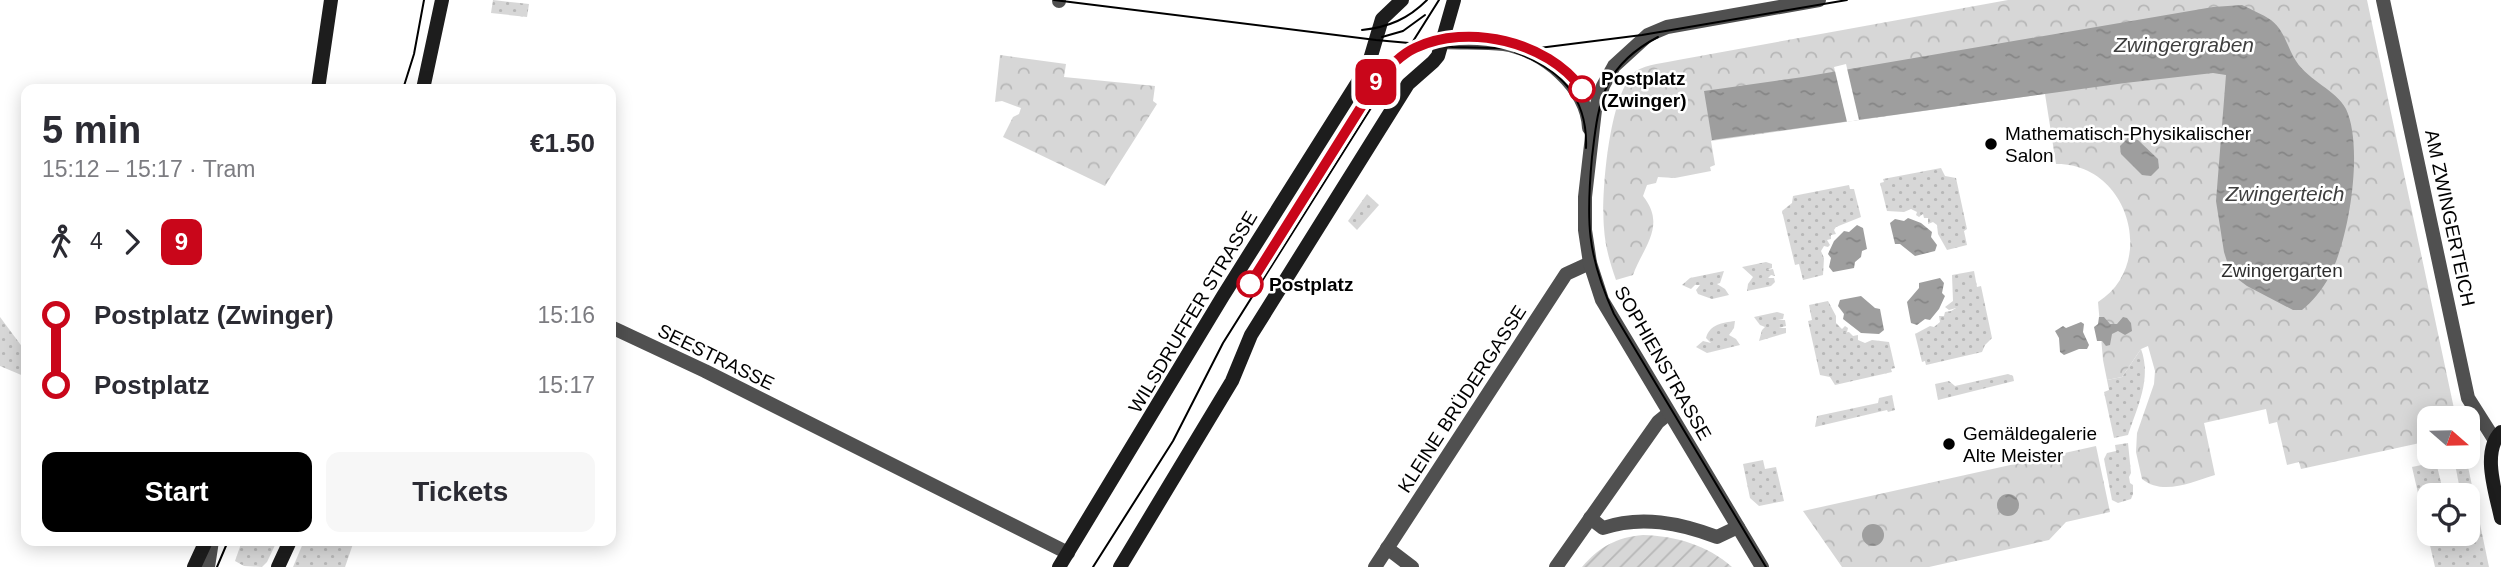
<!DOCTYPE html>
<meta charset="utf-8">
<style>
:root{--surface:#fff;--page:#f7f7f7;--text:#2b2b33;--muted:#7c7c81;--accent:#000}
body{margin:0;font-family:Arial,sans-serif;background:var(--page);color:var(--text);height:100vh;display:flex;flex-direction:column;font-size:26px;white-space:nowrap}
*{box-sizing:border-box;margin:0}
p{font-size:23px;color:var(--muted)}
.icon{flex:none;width:38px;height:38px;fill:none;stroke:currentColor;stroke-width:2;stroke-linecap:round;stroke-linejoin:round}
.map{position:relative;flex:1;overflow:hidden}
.panel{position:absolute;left:21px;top:84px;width:595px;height:462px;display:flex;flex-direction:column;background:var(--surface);border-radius:14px;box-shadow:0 4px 18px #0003}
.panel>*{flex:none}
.badge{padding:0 14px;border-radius:10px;font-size:24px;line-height:46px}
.needle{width:46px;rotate:110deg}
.buttons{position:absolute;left:2417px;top:406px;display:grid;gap:14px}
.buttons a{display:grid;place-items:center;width:63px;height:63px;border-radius:14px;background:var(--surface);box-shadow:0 4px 18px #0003;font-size:35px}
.map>.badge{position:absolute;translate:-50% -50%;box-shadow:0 0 0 4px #fff}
.legs{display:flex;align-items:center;gap:10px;height:77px;padding:0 21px;font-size:23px}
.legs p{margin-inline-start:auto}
.summary{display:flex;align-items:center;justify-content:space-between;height:119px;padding:0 21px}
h1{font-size:38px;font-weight:800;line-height:52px}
.action{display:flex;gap:14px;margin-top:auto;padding:14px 21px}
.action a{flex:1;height:80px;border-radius:14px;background:var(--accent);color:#fff;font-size:28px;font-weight:800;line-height:80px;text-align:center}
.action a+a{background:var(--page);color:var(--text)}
ul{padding:0 21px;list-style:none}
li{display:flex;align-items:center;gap:24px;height:70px;font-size:26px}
li i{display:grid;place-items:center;width:10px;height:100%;margin:0 9px;background:currentColor}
li i::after{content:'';width:18px;height:18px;margin:-9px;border:5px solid;border-radius:50%;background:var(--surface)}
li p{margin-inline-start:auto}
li:first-child i{background:linear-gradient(#0000 50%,currentColor 0)}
li:last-child i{background:linear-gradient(currentColor 50%,#0000 0)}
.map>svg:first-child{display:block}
.grass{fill:url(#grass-dots)}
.park{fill:url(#park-crowns)}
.garden{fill:url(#garden-furrows)}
.water{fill:url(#water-ripples)}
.pier{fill:#fff}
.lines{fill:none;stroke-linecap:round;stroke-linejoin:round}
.street{stroke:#505050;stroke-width:14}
.secondary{stroke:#1d1d1d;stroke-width:14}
.tram{stroke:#000;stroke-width:2}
.line-1-casing{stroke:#fff;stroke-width:16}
.line-1{stroke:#c9061a;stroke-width:10}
.stop-1-dot{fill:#fff;stroke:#c9061a;stroke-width:3.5}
.poi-dot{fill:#000;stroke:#fff;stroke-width:2.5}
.labels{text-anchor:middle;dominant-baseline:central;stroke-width:5;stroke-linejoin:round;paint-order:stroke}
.stop-label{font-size:19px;font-weight:bold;fill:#000;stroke:#fff;text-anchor:start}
.poi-label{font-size:19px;fill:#000;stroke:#fff;text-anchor:start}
.street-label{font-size:19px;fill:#000;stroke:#fff}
.park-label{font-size:19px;fill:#2e2e2e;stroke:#fff}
.water-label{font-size:21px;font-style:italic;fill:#3f3f3f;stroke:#fff}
</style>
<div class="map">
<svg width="2501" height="567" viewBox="0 0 2501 567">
<defs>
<pattern id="grass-dots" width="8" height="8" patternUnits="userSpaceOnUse" patternTransform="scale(1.75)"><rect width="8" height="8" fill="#d7d7d7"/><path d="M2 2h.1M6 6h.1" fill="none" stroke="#b7b7b7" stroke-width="1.8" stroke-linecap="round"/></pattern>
<pattern id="park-crowns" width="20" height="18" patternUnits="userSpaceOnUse" patternTransform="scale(1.75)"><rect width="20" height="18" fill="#d7d7d7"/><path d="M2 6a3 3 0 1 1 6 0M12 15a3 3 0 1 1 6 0" fill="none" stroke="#b7b7b7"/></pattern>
<pattern id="garden-furrows" width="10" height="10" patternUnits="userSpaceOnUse" patternTransform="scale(1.75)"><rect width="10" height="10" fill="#d7d7d7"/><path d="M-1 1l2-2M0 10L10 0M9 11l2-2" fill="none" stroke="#b7b7b7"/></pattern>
<pattern id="water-ripples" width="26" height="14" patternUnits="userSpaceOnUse" patternTransform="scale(1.75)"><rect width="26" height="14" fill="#9e9e9e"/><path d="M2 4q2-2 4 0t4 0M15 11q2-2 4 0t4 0" fill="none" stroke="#868686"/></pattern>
</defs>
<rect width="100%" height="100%" fill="#fff"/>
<g class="grass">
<polygon points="493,0 529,4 527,17 491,13"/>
<polygon points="1941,168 1945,176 1956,178 1967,229 1964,231 1967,245 1947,250 1938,234 1937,225 1933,222 1928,224 1928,218 1924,218 1923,214 1919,217 1916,215 1917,212 1911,209 1904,212 1887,211 1880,183 1884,182 1883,179"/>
<polygon points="1849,185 1850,189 1854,189 1861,217 1836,227 1834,230 1836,234 1831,235 1831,239 1827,240 1830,245 1828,247 1824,246 1821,251 1824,258 1823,275 1803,280 1799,264 1795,265 1782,211 1792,203 1793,196"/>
<polygon points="1367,194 1379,205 1357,230 1348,221"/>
<polygon points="1766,262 1772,264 1772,268 1767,270 1773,269 1775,276 1771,275 1768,278 1774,278 1775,282 1771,286 1747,291 1748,284 1753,277 1742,267"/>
<polygon points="1724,271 1720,283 1717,284 1725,289 1729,295 1712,299 1698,294 1696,290 1700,285 1695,285 1691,289 1682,285 1690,278"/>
<polygon points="1974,271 1977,287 1981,286 1992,338 1985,345 1982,352 1926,365 1925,361 1922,362 1915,334 1930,326 1934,327 1940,322 1939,316 1944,316 1945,312 1951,311 1956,308 1949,310 1945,307 1953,301 1952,275"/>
<polygon points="1828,301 1836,316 1836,323 1842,329 1845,326 1848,328 1847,332 1840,333 1849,332 1853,336 1858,335 1858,340 1865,343 1872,340 1889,342 1895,368 1891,369 1892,372 1835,385 1830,377 1820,375 1808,321 1812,320 1809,305"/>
<polygon points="1777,312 1784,314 1783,319 1778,320 1785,320 1786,326 1779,328 1786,328 1786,333 1759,341 1762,330 1765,327 1760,325 1754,317"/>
<polygon points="0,317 26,352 26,377 0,366"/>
<path d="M 1735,321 L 1734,328 L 1729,335 L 1736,339 L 1740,345 L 1707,353 L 1696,347 L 1703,341 L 1711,343 L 1706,338 C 1710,324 1722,323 1735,321 Z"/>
<path d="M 2141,349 C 2152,379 2137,407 2128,435 L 2114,438 L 2104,392 L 2109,390 L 2107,380 L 2122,377 Z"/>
<polygon points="2008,374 2013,376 2014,381 1938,400 1935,384 1949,381 1955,386"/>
<polygon points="1892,395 1895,410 1888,412 1887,410 1815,427 1817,416 1878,403 1879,398"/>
<polygon points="2128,443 2131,473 2129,477 2130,483 2133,485 2133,494 2131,499 2118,503 2112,500 2104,459 2107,453 2116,451 2115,445"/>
<polygon points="2458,457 2466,457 2489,567 2435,567 2412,467 2436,462 2444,495 2429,495 2429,534 2452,534 2455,545 2471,542 2468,522 2468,495 2461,495 2455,464"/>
<polygon points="1763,460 1765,469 1776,467 1784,501 1759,506 1750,498 1743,464"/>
<polygon points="242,541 277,541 267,562 262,567 244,566 235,561"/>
<polygon points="304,541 354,541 345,567 293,567"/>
</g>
<g class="park">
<path d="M 2008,0 L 2367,0 L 2456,418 L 2429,418 L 2429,441 L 2301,469 L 2299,462 L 2287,465 L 2277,422 L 2269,424 L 2266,409 L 2204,423 L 2215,475 C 2192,482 2163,496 2142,479 L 2136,452 L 2137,433 L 2154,384 L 2155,371 L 2148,346 L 2141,349 L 2122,377 L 2107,380 L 2103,360 L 2098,302 C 2158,264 2129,163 2056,164 L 2045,94 L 1711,141 L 1715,165 L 1710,167 L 1711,171 L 1675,178 L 1658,177 L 1656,183 L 1647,185 L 1643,196 C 1667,226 1643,247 1633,275 L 1616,280 C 1610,263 1605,246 1604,228 C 1601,195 1609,92 1636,71 C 1647,64 1665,63 1678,60 Z"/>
<polygon points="1000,55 1066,64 1064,77 1155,86 1153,101 1157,104 1105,186 1003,137 1013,117 1019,114 1021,108 1002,101 995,102"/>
<polygon points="2096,446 2110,512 2066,522 2049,540 1929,567 1842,567 1803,511"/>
</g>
<path class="garden" d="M 1643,535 C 1676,536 1707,545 1732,567 L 1582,567 C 1599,547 1617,537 1643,535 Z"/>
<g class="water">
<path d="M 2242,5 C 2252,10 2262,14 2271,20 C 2285,31 2287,47 2296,61 C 2309,81 2336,90 2346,109 C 2364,147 2349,241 2329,277 C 2323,289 2312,302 2302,310 L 2293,310 L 2247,286 L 2231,274 L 2224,252 L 2216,201 L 2226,75 L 2213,73 L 2125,83 L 1712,140 L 1704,91 L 1803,77 L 2213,7 Z"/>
<polygon points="2128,138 2138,140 2158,159 2159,168 2151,176 2142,175 2121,154 2120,146"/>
<polygon points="1908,218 1921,223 1932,232 1931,237 1937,245 1935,251 1915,256 1900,244 1895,244 1890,223 1895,219 1904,221"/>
<polygon points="1857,225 1863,228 1867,249 1862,251 1861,257 1855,262 1854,268 1833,272 1829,267 1831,258 1828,254 1834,241 1844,231 1849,232"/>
<polygon points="1940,278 1944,283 1942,293 1945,296 1939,309 1930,320 1925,319 1917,325 1911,323 1907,302 1919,288 1919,283"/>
<polygon points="1861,296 1875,308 1880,309 1884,330 1879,334 1861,333 1843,319 1844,314 1838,306 1840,300"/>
<polygon points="2099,317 2104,317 2110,324 2117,324 2123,317 2127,318 2131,323 2132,331 2125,335 2118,331 2112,334 2110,345 2106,346 2102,341 2097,341 2094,327 2098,324"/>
<polygon points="2081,322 2084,324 2083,332 2089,345 2087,349 2079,349 2064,355 2060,352 2059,338 2055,331 2063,326 2066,328"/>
<circle cx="2008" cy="505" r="11"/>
<circle cx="1873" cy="535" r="11"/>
</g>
<polygon class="pier" points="1846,64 1859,120 1847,122 1834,67"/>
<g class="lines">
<g class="street">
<polyline points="2383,0 2468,398 2494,439"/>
<polyline points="1059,1 1059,0"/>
<path d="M 1443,42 C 1463,43 1484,42 1504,44 C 1543,50 1587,87 1589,128"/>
<polyline points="611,327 705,371 1068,553"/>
<path d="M 1590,518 L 1603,528 C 1641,515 1680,523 1717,537 L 1738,527"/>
<polyline points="1387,548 1412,567"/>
<polyline points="208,567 212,541"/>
<polyline points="1375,567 1566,274 1590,263"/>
<polyline points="1556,567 1658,422 1669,413"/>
<polyline points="1762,567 1602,300 1590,263 1585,230 1585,197 1595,110 1603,86 1614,66 1648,35 1667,27 1819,0"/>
</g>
<g class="secondary">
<polyline points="318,89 331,0"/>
<polyline points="423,89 442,0"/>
<path d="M 2501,432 C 2481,452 2496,493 2501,518"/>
<polyline points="194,567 206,541"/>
<polyline points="278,567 290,541"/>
<polyline points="1059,567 1223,296 1368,66 1382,19 1402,0"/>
<polyline points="1120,567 1232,381 1251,335 1408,84 1433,62 1438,56 1454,0"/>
</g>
<g class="tram">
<polyline points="1054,0 1376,40 1453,47 1531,49 1642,35 1847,0"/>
<path d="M 1362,30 C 1389,27 1408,19 1427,0"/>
<polyline points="1382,37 1403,31 1425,15"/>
<path d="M 1658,37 C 1637,48 1619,62 1608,84 C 1597,107 1595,133 1592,157 C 1586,221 1587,255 1614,314 L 1766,567"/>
<path d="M 1515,52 C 1560,69 1588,97 1586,148"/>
<polyline points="403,89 414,54 424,0"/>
<polyline points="217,567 228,541"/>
<polyline points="1093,567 1173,441 1223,343 1439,0"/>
</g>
</g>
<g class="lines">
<g class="line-1-casing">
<path id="line-1" d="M 1250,284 L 1378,80 C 1389,68 1400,55 1415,48 C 1468,23 1547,41 1582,89"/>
</g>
<use href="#line-1" class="line-1"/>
</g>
<g class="stop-1-dot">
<circle cx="1582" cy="89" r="12"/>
<circle cx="1250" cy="284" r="12"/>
</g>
<g class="poi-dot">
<circle cx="1991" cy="144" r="7"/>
<circle cx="1949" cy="444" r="7"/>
</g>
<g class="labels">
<g class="stop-label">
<text x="1601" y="78">Postplatz<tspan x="1601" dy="22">(Zwinger)</tspan></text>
<text x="1269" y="284">Postplatz</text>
</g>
<g class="poi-label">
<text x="2005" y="133">Mathematisch-Physikalischer<tspan x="2005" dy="22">Salon</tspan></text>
<text x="1963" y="433">Gemäldegalerie<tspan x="1963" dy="22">Alte Meister</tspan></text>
</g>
<g class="street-label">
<text transform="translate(2450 218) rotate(78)">AM ZWINGERTEICH</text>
<text transform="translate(1193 312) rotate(-59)">WILSDRUFFER STRASSE</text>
<text transform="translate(716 357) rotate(26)">SEESTRASSE</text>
<text transform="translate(1663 363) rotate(60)">SOPHIENSTRASSE</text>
<text transform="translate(1462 399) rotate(-57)">KLEINE BRÜDERGASSE</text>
</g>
<g class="park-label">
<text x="2282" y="270">Zwingergarten</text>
</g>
<g class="water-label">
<text x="2184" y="44">Zwingergraben</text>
<text x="2285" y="193">Zwingerteich</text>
</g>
</g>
</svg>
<div class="buttons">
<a><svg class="needle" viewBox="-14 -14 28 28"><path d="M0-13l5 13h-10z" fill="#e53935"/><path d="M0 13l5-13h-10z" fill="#7c7c81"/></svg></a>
<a><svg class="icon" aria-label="locate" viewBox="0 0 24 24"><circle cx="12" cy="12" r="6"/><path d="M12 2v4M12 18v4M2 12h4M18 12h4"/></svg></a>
</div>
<b class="badge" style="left:1376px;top:82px;background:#c9061a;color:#fff">9</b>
<section class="panel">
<div class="summary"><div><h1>5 min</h1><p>15:12 – 15:17 · Tram</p></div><b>€1.50</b></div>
<div class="legs"><svg class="icon" aria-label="walk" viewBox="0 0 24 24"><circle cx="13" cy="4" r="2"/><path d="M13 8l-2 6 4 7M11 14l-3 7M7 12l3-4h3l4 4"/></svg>4<svg class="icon" aria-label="forward" viewBox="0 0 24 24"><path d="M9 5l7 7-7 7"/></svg><b class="badge" style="background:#c9061a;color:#fff">9</b></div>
<ul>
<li><i style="color:#c9061a"></i><b>Postplatz (Zwinger)</b><p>15:16</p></li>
<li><i style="color:#c9061a"></i><b>Postplatz</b><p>15:17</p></li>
</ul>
<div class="action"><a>Start</a><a>Tickets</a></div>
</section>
</div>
